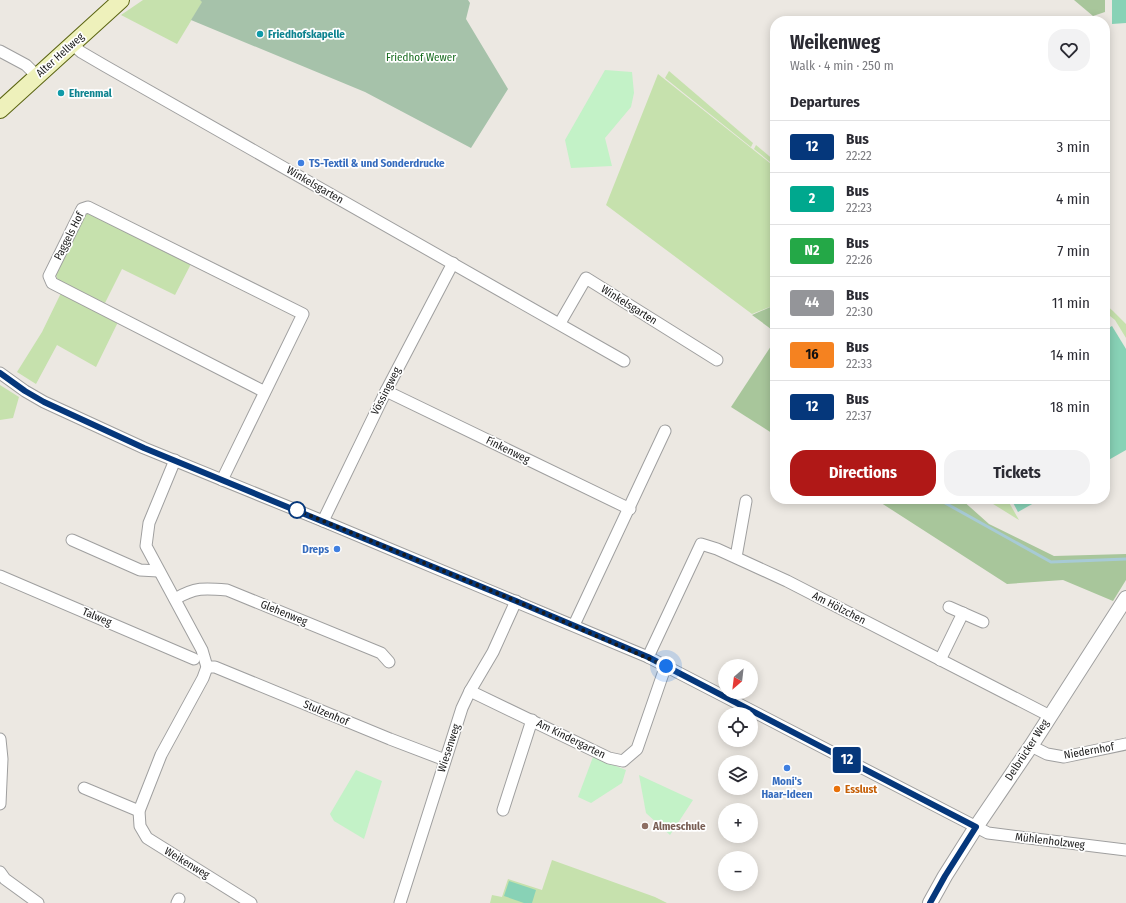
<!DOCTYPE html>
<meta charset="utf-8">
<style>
:root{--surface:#fff;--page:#f2f2f3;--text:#2b2b33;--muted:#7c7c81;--line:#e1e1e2;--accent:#b01817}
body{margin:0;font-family:"Fira Sans Condensed",sans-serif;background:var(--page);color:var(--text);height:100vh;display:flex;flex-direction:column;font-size:15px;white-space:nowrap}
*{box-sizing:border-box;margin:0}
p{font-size:13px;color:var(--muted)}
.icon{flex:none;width:22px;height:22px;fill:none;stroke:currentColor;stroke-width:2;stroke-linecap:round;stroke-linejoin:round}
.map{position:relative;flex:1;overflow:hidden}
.drawer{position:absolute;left:770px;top:16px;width:340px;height:488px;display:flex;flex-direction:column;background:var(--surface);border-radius:16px;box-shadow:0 2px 10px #0003}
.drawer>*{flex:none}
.badge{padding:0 8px;border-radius:3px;font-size:14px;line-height:26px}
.needle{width:26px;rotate:208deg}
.buttons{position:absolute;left:718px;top:659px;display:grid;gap:8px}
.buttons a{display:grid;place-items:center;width:40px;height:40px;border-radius:50%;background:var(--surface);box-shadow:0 2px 10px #0003;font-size:20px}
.you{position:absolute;width:20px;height:20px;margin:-10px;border:3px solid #fff;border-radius:50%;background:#1a73e8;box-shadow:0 0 0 6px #1a73e833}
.map>.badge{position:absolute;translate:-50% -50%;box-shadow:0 0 0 2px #fff}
h2{padding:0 20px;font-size:15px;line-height:36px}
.round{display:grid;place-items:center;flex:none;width:42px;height:42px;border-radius:16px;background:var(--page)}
.overview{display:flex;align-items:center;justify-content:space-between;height:68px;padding:0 20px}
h1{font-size:19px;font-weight:700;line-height:30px}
.button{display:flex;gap:8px;margin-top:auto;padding:8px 20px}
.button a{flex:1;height:46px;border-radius:16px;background:var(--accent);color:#fff;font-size:16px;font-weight:700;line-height:46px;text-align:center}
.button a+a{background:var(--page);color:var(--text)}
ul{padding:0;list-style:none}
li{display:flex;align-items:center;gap:12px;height:52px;padding:0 20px;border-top:1px solid var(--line)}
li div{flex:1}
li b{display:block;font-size:15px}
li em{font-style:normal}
li .badge{min-width:44px;font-weight:700;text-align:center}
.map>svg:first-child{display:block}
.grass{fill:#c6e1ad}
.forest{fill:#a8c69b}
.cemetery{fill:#a6c2aa}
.park{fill:#c3f2c7}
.pitch{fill:#88d2b6}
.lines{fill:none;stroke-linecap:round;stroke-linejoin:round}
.stream{stroke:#a7cad5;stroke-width:3}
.minor-casing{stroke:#9f9f9f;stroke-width:13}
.tertiary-casing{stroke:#9f9f9f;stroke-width:16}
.secondary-casing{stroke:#5a6411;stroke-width:18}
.minor{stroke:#fff;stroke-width:11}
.tertiary{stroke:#fff;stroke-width:14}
.secondary{stroke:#eef1bb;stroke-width:16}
.line-casing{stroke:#fff;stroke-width:9}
.line{stroke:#05377b;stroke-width:6}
.walk{stroke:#1b1b1b;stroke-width:4;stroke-dasharray:0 7.2}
.culture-dot{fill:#0f9aa8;stroke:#fff;stroke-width:1.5}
.shop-dot{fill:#3f7fe0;stroke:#fff;stroke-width:1.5}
.stop-dot{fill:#fff;stroke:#05377b;stroke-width:2}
.food-dot{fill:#e8710a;stroke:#fff;stroke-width:1.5}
.education-dot{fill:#8d6e63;stroke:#fff;stroke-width:1.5}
.labels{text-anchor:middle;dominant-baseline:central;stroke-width:3.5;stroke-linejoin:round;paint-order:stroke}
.culture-label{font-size:11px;font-weight:bold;fill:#0d838f;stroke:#fff;text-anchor:start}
.street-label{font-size:11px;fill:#1b1b1b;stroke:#fff}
.park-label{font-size:11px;fill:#176b1f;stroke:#fff}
.shop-label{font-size:11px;font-weight:bold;fill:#366cbe;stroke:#fff;text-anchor:start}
.food-label{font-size:11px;font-weight:bold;fill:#c56008;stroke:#fff;text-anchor:start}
.education-label{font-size:11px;font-weight:bold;fill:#785e54;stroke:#fff;text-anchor:start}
</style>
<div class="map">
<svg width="1126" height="903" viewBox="0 0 1126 903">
<rect width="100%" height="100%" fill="#ece8e2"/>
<g class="grass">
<polygon points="143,0 200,0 203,1 177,44 121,15"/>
<polygon points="669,71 753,143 751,147 665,78"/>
<polygon points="658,74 775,167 775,182 773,185 775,183 775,201 772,208 771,226 773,246 772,226 775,241 775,305 752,314 606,205"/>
<polygon points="756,145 775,161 775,166 754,149"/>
<polygon points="93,212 192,262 175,295 122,269 105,303 58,281 55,272 82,215"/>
<polygon points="61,293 118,322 96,367 57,345 36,384 17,372 42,332"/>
<polygon points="1105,304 1113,311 1126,324 1126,338 1115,320 1105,312"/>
<polygon points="0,385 19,397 13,418 0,420"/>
<polygon points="985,499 1007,499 1019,520"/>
<polygon points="552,860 655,897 667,903 490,903 492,895 502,897 508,879 542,890"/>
</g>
<g class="forest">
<polygon points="1074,0 1105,0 1105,12 1093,16"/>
<polygon points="775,305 775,332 752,315"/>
<polygon points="775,340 775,435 731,407"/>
<polygon points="875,499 961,499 989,524 1054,556 1126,554 1126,580 1113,601 1063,580 1007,584"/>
</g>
<polygon class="cemetery" points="200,0 468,0 470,3 466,19 508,89 471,148 365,92 191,20 202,2"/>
<g class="park">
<polygon points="605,70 632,72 634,93 631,107 605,138 612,166 571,168 565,140"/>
<polygon points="593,757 626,770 622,783 591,803 578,797"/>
<polygon points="356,770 382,781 364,839 334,821 330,814"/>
<polygon points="639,775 693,800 670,835 646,813"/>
</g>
<g class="pitch">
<polygon points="1112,0 1126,0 1126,23 1112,24"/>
<polygon points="1112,326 1126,349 1126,450 1105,462 1105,330"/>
<polygon points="1011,499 1041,499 1018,512"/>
<polygon points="509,881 536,890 532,903 524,903 504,896"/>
</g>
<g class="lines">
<g class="stream">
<polyline points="772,372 775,371"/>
<polyline points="938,499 1051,562 1126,559"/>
</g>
<g class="minor-casing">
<g id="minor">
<polyline points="72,44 81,52 105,66 624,361"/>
<polyline points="0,51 26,65 37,76"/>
<polyline points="560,323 586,278 717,360"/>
<polyline points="0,373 25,391 44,402 144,448 323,521 648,657 988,833 1126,850"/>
<polyline points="386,391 630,509"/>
<polyline points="175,460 149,523 146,546 202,650 207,667 203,678 161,755 139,811 140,826 147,838 251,903"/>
<polyline points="222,480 303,314 88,207 82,209 49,276 52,283 265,392"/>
<polyline points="323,521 386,391 453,263"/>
<polyline points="72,540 140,570 158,571"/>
<polyline points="736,557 746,501"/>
<polyline points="0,576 194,659"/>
<path d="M 175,599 C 195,587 205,588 227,590 L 381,653 L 389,662"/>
<polyline points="949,607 983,622"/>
<polyline points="574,625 665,431"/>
<polyline points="648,657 701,544 717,549 787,581 1050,716"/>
<polyline points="940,660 963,613"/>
<polyline points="207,667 215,667 390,739 445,760"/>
<polyline points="470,691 609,758 623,761 637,749 666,665"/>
<polyline points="0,739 2,759 0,804"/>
<polyline points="1031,746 1047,754 1064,757 1126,744"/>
<polyline points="84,788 139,811"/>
<polyline points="503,810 532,720"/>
<polyline points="0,872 5,879 38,903"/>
<polyline points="177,903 179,899"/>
<polyline points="400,903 462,708 470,691 493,652 516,601"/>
</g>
</g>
<g class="tertiary-casing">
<polyline id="tertiary" points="930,903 945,876 976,827 1031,746 1126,598"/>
</g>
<g class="secondary-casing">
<polyline id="secondary" points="0,110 121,0"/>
</g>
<use href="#minor" class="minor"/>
<use href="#tertiary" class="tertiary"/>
<use href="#secondary" class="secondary"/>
</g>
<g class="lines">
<g class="line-casing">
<polyline id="line" points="0,373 25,391 44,402 144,448 516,601 648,657 976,827 945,876 930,903"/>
</g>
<use href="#line" class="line"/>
<polyline class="walk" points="297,510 294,509 516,601 666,666"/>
</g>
<g class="culture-dot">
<circle cx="260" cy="34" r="4"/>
<circle cx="61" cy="93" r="4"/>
</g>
<g class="shop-dot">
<circle cx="301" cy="163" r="4"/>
<circle cx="337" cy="549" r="4"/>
<circle cx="787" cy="768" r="4"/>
</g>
<circle class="stop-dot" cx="297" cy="510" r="8"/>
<circle class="food-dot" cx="837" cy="789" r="4"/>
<circle class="education-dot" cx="645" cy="826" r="4"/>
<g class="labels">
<g class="culture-label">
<text x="268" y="34">Friedhofskapelle</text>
<text x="69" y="93">Ehrenmal</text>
</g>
<g class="street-label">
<text transform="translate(60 55) rotate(-42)">Alter Hellweg</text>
<text transform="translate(315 185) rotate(30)">Winkelsgarten</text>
<text transform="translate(69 236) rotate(-63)">Paggels Hof</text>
<text transform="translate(629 305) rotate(32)">Winkelsgarten</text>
<text transform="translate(386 391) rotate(-63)">Vössingweg</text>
<text transform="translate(508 450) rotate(26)">Finkenweg</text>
<text transform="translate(839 608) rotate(27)">Am Hölzchen</text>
<text transform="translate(284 613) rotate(22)">Glehenweg</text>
<text transform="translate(97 617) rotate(23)">Talweg</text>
<text transform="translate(326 713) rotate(23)">Stulzenhof</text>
<text transform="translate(571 739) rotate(26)">Am Kindergarten</text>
<text transform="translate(449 748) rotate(-72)">Wiesenweg</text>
<text transform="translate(1027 750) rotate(-57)">Delbrücker Weg</text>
<text transform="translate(1089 751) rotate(-10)">Niedernhof</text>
<text transform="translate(1050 841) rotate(7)">Mühlenholzweg</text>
<text transform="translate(187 863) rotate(31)">Weikenweg</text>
</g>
<g class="park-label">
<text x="421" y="57">Friedhof Wewer</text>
</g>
<g class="shop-label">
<text x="309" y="163">TS-Textil &amp; und Sonderdrucke</text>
<text x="329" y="549" text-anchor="end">Dreps</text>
<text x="787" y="781" text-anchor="middle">Moni's<tspan x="787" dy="13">Haar-Ideen</tspan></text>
</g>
<g class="food-label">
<text x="845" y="789">Esslust</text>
</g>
<g class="education-label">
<text x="653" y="826">Almeschule</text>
</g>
</g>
</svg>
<div class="buttons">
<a><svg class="needle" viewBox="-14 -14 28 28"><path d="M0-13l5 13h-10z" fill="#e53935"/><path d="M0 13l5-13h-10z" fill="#7c7c81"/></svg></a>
<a><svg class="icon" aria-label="locate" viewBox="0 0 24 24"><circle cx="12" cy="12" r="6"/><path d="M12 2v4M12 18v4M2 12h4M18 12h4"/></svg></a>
<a><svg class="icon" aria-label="layers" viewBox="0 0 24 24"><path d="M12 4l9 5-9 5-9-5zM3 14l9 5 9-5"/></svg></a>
<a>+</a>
<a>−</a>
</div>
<div class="you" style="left:666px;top:666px"></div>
<b class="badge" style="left:847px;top:760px;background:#05377b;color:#fff">12</b>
<section class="drawer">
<div class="overview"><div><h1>Weikenweg</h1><p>Walk · 4 min · 250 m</p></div><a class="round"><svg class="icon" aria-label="heart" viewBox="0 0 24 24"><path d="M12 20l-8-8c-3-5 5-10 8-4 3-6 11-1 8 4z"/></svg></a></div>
<h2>Departures</h2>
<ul>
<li><span class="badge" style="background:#05377b;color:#fff">12</span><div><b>Bus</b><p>22:22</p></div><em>3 min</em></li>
<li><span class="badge" style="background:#00a88e;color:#fff">2</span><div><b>Bus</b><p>22:23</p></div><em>4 min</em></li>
<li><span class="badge" style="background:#24a847;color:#fff">N2</span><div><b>Bus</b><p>22:26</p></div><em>7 min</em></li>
<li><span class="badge" style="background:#949599;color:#fff">44</span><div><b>Bus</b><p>22:30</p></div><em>11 min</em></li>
<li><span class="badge" style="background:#f58220;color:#111">16</span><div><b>Bus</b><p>22:33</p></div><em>14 min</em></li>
<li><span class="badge" style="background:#05377b;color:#fff">12</span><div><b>Bus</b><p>22:37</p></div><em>18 min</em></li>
</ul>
<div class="button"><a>Directions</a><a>Tickets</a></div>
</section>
</div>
